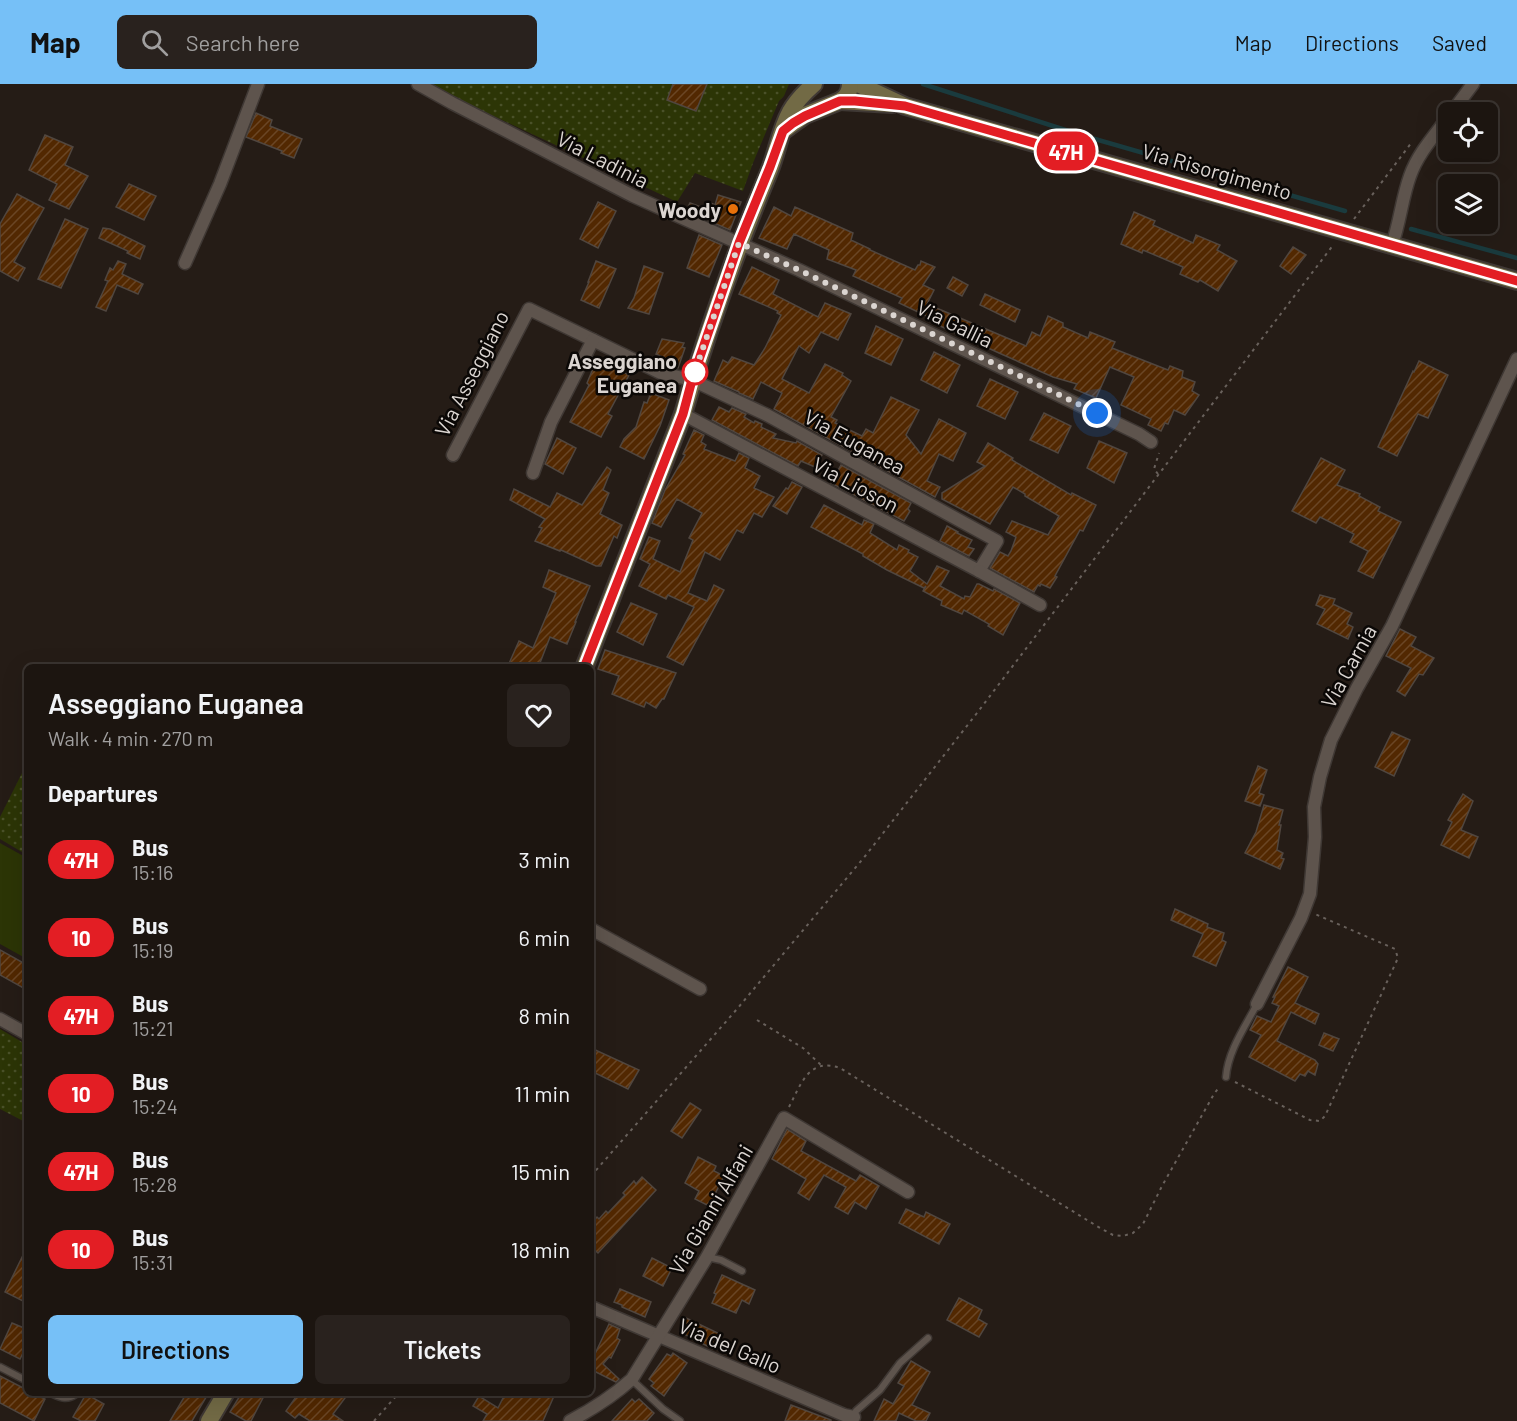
<!DOCTYPE html>
<meta charset="utf-8">
<style>
:root{--surface:#1c1510;--page:#29221e;--text:#f1f3f6;--muted:#a09f9f;--line:#3a3430;--accent:#76c0f7}
body{margin:0;font-family:Barlow,sans-serif;background:var(--page);color:var(--text);height:100vh;display:flex;flex-direction:column;font-size:22px;white-space:nowrap}
*{box-sizing:border-box;margin:0}
p{font-size:20px;color:var(--muted)}
.icon{flex:none;width:33px;height:33px;fill:none;stroke:currentColor;stroke-width:2;stroke-linecap:round;stroke-linejoin:round}
.map{position:relative;flex:1;overflow:hidden}
.drawer{position:absolute;left:24px;top:580px;width:570px;height:732px;display:flex;flex-direction:column;background:var(--surface);border-radius:9px;box-shadow:0 6px 24px #0002,0 0 0 2px var(--line)}
.drawer>*{flex:none}
.badge{padding:0 12px;border-radius:20px;font-size:21px;line-height:39px}
.buttons{position:absolute;left:1438px;top:18px;display:grid;gap:12px}
.buttons a{display:grid;place-items:center;width:60px;height:60px;border-radius:9px;background:var(--surface);box-shadow:0 6px 24px #0002,0 0 0 2px var(--line);font-size:30px}
.you{position:absolute;width:30px;height:30px;margin:-15px;border:4px solid #fff;border-radius:50%;background:#1a73e8;box-shadow:0 0 0 9px #1a73e833}
.map>.badge{position:absolute;translate:-50% -50%;box-shadow:0 0 0 3px #fff}
h2{padding:0 24px;font-size:22px;line-height:54px}
.round{display:grid;place-items:center;flex:none;width:63px;height:63px;border-radius:9px;background:var(--page)}
.head{display:flex;align-items:center;justify-content:space-between;height:102px;padding:0 24px}
h1{font-size:28px;font-weight:600;line-height:45px}
.button{display:flex;gap:12px;margin-top:auto;padding:12px 24px}
.button a{flex:1;height:69px;border-radius:9px;background:var(--accent);color:#111;font-size:24px;font-weight:600;line-height:69px;text-align:center}
.button a+a{background:var(--page);color:var(--text)}
ul{padding:0;list-style:none}
li{display:flex;align-items:center;gap:18px;height:78px;padding:0 24px}
li div{flex:1}
li b{display:block;font-size:22px}
li em{font-style:normal}
li .badge{min-width:66px;font-weight:700;text-align:center}
header{display:flex;align-items:center;gap:36px;box-sizing:border-box;height:84px;padding:0 30px;background:var(--accent);color:#111}
header strong{font-size:28px}
nav{display:flex;gap:33px;margin-inline-start:auto;font-size:21px}
.search{width:420px;height:54px;background:var(--page);display:flex;align-items:center;gap:15px;box-sizing:border-box;padding:0 21px;border-radius:9px;color:var(--muted);font-size:22px}
.map>svg:first-child{display:block}
.grass{fill:url(#grass-dots)}
.pitch{fill:#2c3506}
.lines{fill:none;stroke-linecap:round;stroke-linejoin:round}
.stream{stroke:#1a3b3e;stroke-width:4.5}
.building{fill:url(#building-hatch);stroke:#50463f;stroke-width:1.5}
.lane-casing{stroke:#3f3834;stroke-width:9}
.street-casing{stroke:#3f3834;stroke-width:15}
.secondary-casing{stroke:#3f3834;stroke-width:20}
.path{stroke:#69615c;stroke-width:2;stroke-dasharray:3 4.5;stroke-linecap:butt}
.lane{stroke:#5e544d;stroke-width:6}
.street{stroke:#5e544d;stroke-width:12}
.secondary{stroke:#726a45;stroke-width:16}
.line-casing{stroke:#fff;stroke-width:14}
.line{stroke:#e31e24;stroke-width:9}
.walk{stroke:#dbd5d1;stroke-width:6;stroke-dasharray:0 10.8}
.food-dot{fill:#e8710a;stroke:#0b0806;stroke-width:2}
.stop-dot{fill:#fff;stroke:#e31e24;stroke-width:3}
.labels{text-anchor:middle;dominant-baseline:central;stroke-width:5;stroke-linejoin:round;paint-order:stroke}
.street-label{font-size:21px;fill:#dbd5d1;stroke:#0b0806}
.poi-label{font-size:21px;font-weight:bold;fill:#dbd5d1;stroke:#0b0806;text-anchor:end}
.stop-label{font-size:21px;font-weight:bold;fill:#dbd5d1;stroke:#0b0806;text-anchor:end}
</style>
<header>
<strong>Map</strong>
<div class="search"><svg class="icon" aria-label="search" viewBox="0 0 24 24"><circle cx="10" cy="10" r="6"/><path d="M15 15l6 6"/></svg>Search here</div>
<nav><a>Map</a><a>Directions</a><a>Saved</a></nav>
</header>
<div class="map">
<svg width="1517" height="1337" viewBox="0 0 1517 1337">
<defs>
<pattern id="grass-dots" width="8" height="8" patternUnits="userSpaceOnUse" patternTransform="scale(1.5)"><rect width="8" height="8" fill="#2c3506"/><path d="M2 2h.1M6 6h.1" fill="none" stroke="#4a5129" stroke-width="1.8" stroke-linecap="round"/></pattern>
<pattern id="building-hatch" width="6" height="6" patternUnits="userSpaceOnUse" patternTransform="scale(1.5)"><rect width="6" height="6" fill="#522801"/><path d="M-1 1l2-2M0 6l6-6M5 7l2-2" fill="none" stroke="#6a4625"/></pattern>
</defs>
<rect width="100%" height="100%" fill="#251c16"/>
<g class="grass">
<polygon points="425,0 789,0 784,12 779,17 753,79 743,107 695,89 677,118"/>
<polygon points="27,679 27,771 0,755 0,733"/>
<polygon points="0,945 27,961 27,1039 0,1025"/>
</g>
<polygon class="pitch" points="0,759 27,774 27,875 0,860"/>
<g class="lines">
<g class="stream">
<polyline points="923,0 1081,51 1345,127"/>
<polyline points="1411,145 1517,174"/>
</g>
</g>
<g class="building">
<polygon points="673,0 707,0 696,27 667,16"/>
<polygon points="256,29 272,36 270,42 302,55 294,74 281,69 282,67 246,53"/>
<polygon points="45,51 73,63 65,81 88,92 69,125 49,116 57,100 29,86"/>
<polygon points="129,100 156,112 144,136 116,123"/>
<polygon points="17,110 44,124 14,178 25,184 18,197 0,187 0,140"/>
<polygon points="718,111 741,118 730,146 686,127 690,119 709,126 711,119 715,121"/>
<polygon points="598,118 616,127 598,164 580,155"/>
<polygon points="774,123 791,132 795,123 853,149 851,156 870,165 870,166 915,186 918,181 920,181 921,177 935,183 923,201 934,206 927,220 1026,262 1032,248 1040,252 1048,232 1063,239 1063,243 1088,254 1090,248 1115,258 1112,264 1168,286 1170,282 1183,287 1182,293 1195,298 1192,307 1199,311 1185,331 1174,326 1168,340 1165,339 1161,347 1148,341 1151,335 1121,321 1134,293 1110,283 1096,314 1074,305 1077,300 1053,293 999,269 936,240 937,237 899,219 902,214 853,192 856,186 827,175 829,166 794,150 787,165 759,154"/>
<polygon points="1134,128 1155,137 1153,141 1193,159 1196,151 1220,161 1217,166 1237,177 1218,207 1200,196 1198,198 1180,190 1183,183 1143,166 1142,169 1121,160"/>
<polygon points="65,135 88,145 61,204 38,195"/>
<polygon points="103,144 110,145 145,162 140,175 127,169 128,167 99,154"/>
<polygon points="699,151 722,161 709,193 687,184"/>
<polygon points="1293,163 1306,171 1291,190 1280,182"/>
<polygon points="118,177 126,180 122,190 143,200 138,210 117,201 106,227 96,223 108,197 105,196 110,184 113,186"/>
<polygon points="596,177 616,185 599,224 581,216 589,198 588,198"/>
<polygon points="644,182 663,189 649,230 628,224 634,214"/>
<polygon points="752,183 779,196 773,210 818,233 825,219 851,230 838,256 821,248 809,269 799,262 782,295 809,309 825,280 843,289 842,291 851,297 831,333 837,336 835,339 862,352 866,345 873,349 891,313 919,326 906,351 921,370 939,335 966,349 953,377 939,370 927,397 940,403 935,413 774,325 782,309 761,298 753,315 739,309 739,308 714,297 723,276 728,279 732,273 754,281 765,264 781,231 777,229 778,227 739,210"/>
<polygon points="953,193 968,201 962,212 947,204"/>
<polygon points="985,210 1020,226 1015,238 980,221"/>
<polygon points="876,242 903,255 891,281 865,269"/>
<polygon points="662,255 684,259 682,263 685,264 678,284 664,281 667,275 656,270"/>
<polygon points="934,268 960,281 947,309 921,296"/>
<polygon points="597,275 629,291 608,330 612,332 601,353 570,338 589,301 587,299"/>
<polygon points="1419,277 1448,291 1428,334 1418,330 1397,372 1378,363 1413,287 1414,288"/>
<polygon points="990,295 1018,308 1005,335 977,322"/>
<polygon points="651,309 669,316 660,342 644,375 620,363 624,355 636,343 644,318 647,319"/>
<polygon points="719,323 729,328 732,324 746,330 744,333 754,339 755,337 762,340 761,343 776,350 773,354 796,359 797,357 822,371 815,383 801,377 798,382 712,336"/>
<polygon points="1044,329 1071,342 1058,369 1030,356"/>
<polygon points="694,346 704,351 701,358 706,361 704,365 735,377 739,369 749,374 745,384 760,392 754,404 774,413 762,433 754,429 743,449 737,446 720,476 705,468 688,509 707,517 714,501 724,506 683,581 667,573 694,523 668,511 666,515 639,502 650,480 640,475 649,453 660,457 653,475 680,488 693,456 689,454 702,429 677,415 661,443 652,439 665,406 685,371 683,370"/>
<polygon points="557,354 576,364 563,390 545,380"/>
<polygon points="1099,357 1127,369 1114,399 1087,384"/>
<polygon points="988,359 1013,374 1012,376 1071,411 1072,409 1096,421 1083,447 1080,446 1055,492 1057,493 1050,504 1041,500 1040,502 1038,501 1034,508 990,484 1000,468 1008,472 1011,467 1016,453 1006,448 1012,437 1048,451 1059,432 1025,412 1025,410 1013,403 990,440 942,415 942,409 985,382 977,378"/>
<polygon points="1321,374 1345,386 1337,401 1360,410 1359,412 1380,423 1378,427 1401,438 1373,494 1358,487 1368,467 1350,458 1354,450 1320,433 1316,439 1292,427"/>
<polygon points="841,381 911,419 908,425 910,427 904,437 831,399"/>
<polygon points="607,383 611,386 603,406 609,409 600,430 622,441 617,454 614,452 601,482 596,482 561,466 560,467 535,457 542,444 539,443 545,435 510,416 514,405 550,423 557,409 582,421"/>
<polygon points="792,398 802,403 787,430 773,422 786,404 788,405"/>
<polygon points="824,421 862,441 864,436 874,440 870,449 897,466 899,461 909,466 908,468 918,473 910,487 927,500 937,482 949,487 940,502 964,515 965,512 970,513 977,500 979,500 993,507 994,505 1020,519 1003,551 988,542 989,540 964,526 962,530 941,521 942,517 923,507 926,502 924,504 887,486 863,472 863,470 811,443"/>
<polygon points="947,442 958,448 957,449 972,456 968,463 974,465 969,472 940,457"/>
<polygon points="549,486 590,502 575,538 576,538 567,560 550,553 538,584 507,584 519,557 533,564 556,509 543,503"/>
<polygon points="1320,511 1335,515 1333,520 1352,529 1347,540 1353,543 1348,555 1317,540 1325,525 1316,521"/>
<polygon points="631,519 657,530 643,561 617,548"/>
<polygon points="1400,545 1416,553 1411,562 1434,574 1423,591 1419,590 1405,612 1397,607 1411,584 1386,572"/>
<polygon points="605,566 676,589 664,615 662,615 656,624 646,618 644,623 612,610 619,592 598,585"/>
<polygon points="1392,648 1410,656 1394,692 1375,683"/>
<polygon points="1258,682 1267,686 1259,709 1264,711 1260,722 1245,717"/>
<polygon points="1463,710 1473,717 1461,746 1478,753 1469,774 1441,761 1452,738 1448,736"/>
<polygon points="1264,721 1283,726 1279,741 1281,741 1277,766 1283,769 1281,774 1284,775 1280,785 1245,769 1256,748"/>
<polygon points="1175,825 1208,840 1207,843 1224,849 1222,856 1226,858 1216,882 1193,872 1203,850 1171,836"/>
<polygon points="0,866 27,881 27,906 0,891"/>
<polygon points="1288,883 1308,893 1295,919 1319,930 1315,940 1291,928 1277,957 1315,976 1318,980 1315,991 1308,987 1305,992 1300,990 1295,997 1249,973 1261,951 1250,946 1257,932 1271,938 1279,922 1272,919 1275,913 1273,913"/>
<polygon points="1324,949 1339,955 1333,967 1319,961"/>
<polygon points="591,964 639,986 628,1005 591,987"/>
<polygon points="690,1019 701,1026 682,1054 671,1047"/>
<polygon points="787,1045 806,1057 801,1067 856,1097 860,1091 879,1102 866,1125 855,1118 848,1130 835,1123 846,1103 824,1091 809,1116 798,1109 806,1095 772,1075"/>
<polygon points="698,1073 716,1082 714,1087 724,1092 714,1112 725,1117 719,1127 695,1115 699,1107 685,1099"/>
<polygon points="642,1093 656,1106 598,1169 591,1163 591,1140 597,1133 599,1135 606,1127 608,1129 625,1111 623,1109 634,1097 636,1100"/>
<polygon points="906,1125 924,1133 926,1128 950,1140 939,1160 899,1139"/>
<polygon points="27,1163 27,1219 5,1208"/>
<polygon points="652,1174 672,1184 663,1202 643,1192"/>
<polygon points="722,1191 755,1206 749,1220 742,1216 736,1229 712,1219 716,1210 714,1209"/>
<polygon points="620,1205 651,1218 645,1233 622,1223 622,1221 614,1218"/>
<polygon points="959,1214 982,1226 978,1235 987,1240 979,1253 947,1236"/>
<polygon points="686,1234 720,1250 713,1265 680,1248"/>
<polygon points="12,1239 24,1244 22,1249 27,1252 27,1261 20,1275 0,1265"/>
<polygon points="609,1240 620,1245 617,1254 620,1256 611,1274 609,1273 603,1280 619,1295 616,1298 596,1288 591,1294 591,1269 594,1272"/>
<polygon points="673,1269 687,1279 664,1312 651,1302 654,1299 649,1295 667,1270 671,1272"/>
<polygon points="911,1277 930,1288 912,1321 930,1329 926,1337 916,1337 899,1329 896,1337 874,1337 884,1315 893,1320 904,1302 898,1299"/>
<polygon points="0,1292 27,1306 27,1310 34,1310 45,1315 34,1337 0,1319"/>
<polygon points="86,1310 104,1320 95,1337 81,1337 73,1333"/>
<polygon points="186,1310 208,1310 192,1337 170,1337"/>
<polygon points="241,1310 265,1310 251,1337 246,1337 230,1328"/>
<polygon points="298,1310 348,1310 333,1330 343,1337 310,1337 299,1330 295,1334 286,1327"/>
<polygon points="505,1310 548,1310 554,1312 543,1337 483,1337 487,1330 473,1322 479,1312 498,1324"/>
<polygon points="632,1315 635,1318 639,1315 654,1329 647,1337 612,1337"/>
<polygon points="791,1321 831,1336 831,1337 785,1337"/>
</g>
<g class="lines">
<g class="lane-casing">
<g id="lane">
<path d="M 1226,993 C 1228,967 1245,943 1257,920"/>
<polyline points="707,1173 721,1176 742,1187"/>
<polyline points="0,1283 27,1297"/>
<polyline points="632,1296 663,1325 680,1337"/>
<path d="M 53,1310 C 61,1314 68,1316 76,1310"/>
<polyline points="854,1333 856,1327 880,1306 900,1279 928,1254"/>
</g>
</g>
<g class="street-casing">
<g id="street">
<polyline points="418,0 452,19 633,112 799,186 1139,350 1151,358"/>
<polyline points="1452,28 1473,0"/>
<path d="M 1392,161 C 1400,138 1402,114 1410,92 C 1418,69 1435,51 1449,32"/>
<polyline points="185,179 220,100 258,0"/>
<polyline points="453,371 529,225 661,289 692,296 767,331 997,457 979,487 683,330"/>
<polyline points="533,389 551,338 593,256"/>
<polyline points="979,487 1040,521"/>
<polyline points="591,845 700,905"/>
<polyline points="1257,920 1301,834 1310,810 1315,753 1314,723 1320,693 1331,656 1357,604 1392,542 1517,275"/>
<polyline points="0,935 27,950"/>
<polyline points="591,1223 844,1331 854,1333"/>
<path d="M 570,1337 C 593,1325 613,1312 632,1295 L 707,1173 L 784,1034 L 908,1108"/>
</g>
</g>
<g class="secondary-casing">
<g id="secondary">
<polyline points="858,0 905,22 1517,197"/>
<polyline points="840,17 892,20"/>
<path d="M 783,47 L 805,31 L 840,17 C 847,13 850,8 850,0"/>
<path d="M 584,584 L 683,330 C 707,247 736,167 769,88 C 777,69 780,46 790,28 C 796,17 805,8 814,0"/>
<polyline points="209,1337 225,1310"/>
</g>
</g>
<g class="path">
<polyline points="1354,135 1412,58"/>
<polyline points="1158,390 1154,385 1159,369"/>
<polyline points="757,936 803,964 822,982"/>
<polyline points="1235,998 1310,1036 1320,1037 1325,1032 1398,874 1395,865 1315,830"/>
<path d="M 789,1023 C 801,1000 809,973 840,984 L 1100,1144 L 1113,1151 L 1123,1152 L 1133,1149 L 1143,1140 L 1162,1102 L 1214,1010 L 1220,1002"/>
<polyline points="591,1092 737,925 866,771 977,629 1334,160"/>
<polyline points="374,1337 398,1310"/>
</g>
<use href="#lane" class="lane"/>
<use href="#street" class="street"/>
<use href="#secondary" class="secondary"/>
</g>
<g class="lines">
<g class="line-casing">
<polyline id="line" points="584,584 683,330 692,296 739,159 770,83 783,47 793,39 805,32 840,17 855,17 905,22 1517,197"/>
</g>
<use href="#line" class="line"/>
<polyline class="walk" points="695,288 692,296 739,159 799,186 1097,329"/>
</g>
<circle class="food-dot" cx="733" cy="125" r="6"/>
<circle class="stop-dot" cx="695" cy="288" r="12"/>
<g class="labels">
<g class="street-label">
<text transform="translate(603 75) rotate(27)">Via Ladinia</text>
<text transform="translate(1217 87) rotate(16)">Via Risorgimento</text>
<text transform="translate(955 239) rotate(26)">Via Gallia</text>
<text transform="translate(471 289) rotate(-63)">Via Asseggiano</text>
<text transform="translate(855 357) rotate(29)">Via Euganea</text>
<text transform="translate(856 400) rotate(28)">Via Lioson</text>
<text transform="translate(1348 582) rotate(-61)">Via Carnia</text>
<text transform="translate(710 1125) rotate(-60)">Via Gianni Alfani</text>
<text transform="translate(730 1261) rotate(23)">Via del Gallo</text>
</g>
<g class="poi-label">
<text x="721" y="125">Woody</text>
</g>
<g class="stop-label">
<text x="677" y="276">Asseggiano<tspan x="677" dy="24">Euganea</tspan></text>
</g>
</g>
</svg>
<div class="buttons">
<a><svg class="icon" aria-label="locate" viewBox="0 0 24 24"><circle cx="12" cy="12" r="6"/><path d="M12 2v4M12 18v4M2 12h4M18 12h4"/></svg></a>
<a><svg class="icon" aria-label="layers" viewBox="0 0 24 24"><path d="M12 4l9 5-9 5-9-5zM3 14l9 5 9-5"/></svg></a>
</div>
<div class="you" style="left:1097px;top:329px"></div>
<b class="badge" style="left:1066px;top:67px;background:#e31e24;color:#fff">47H</b>
<section class="drawer">
<div class="head"><div><h1>Asseggiano Euganea</h1><p>Walk · 4 min · 270 m</p></div><a class="round"><svg class="icon" aria-label="heart" viewBox="0 0 24 24"><path d="M12 20l-8-8c-3-5 5-10 8-4 3-6 11-1 8 4z"/></svg></a></div>
<h2>Departures</h2>
<ul>
<li><span class="badge" style="background:#e31e24;color:#fff">47H</span><div><b>Bus</b><p>15:16</p></div><em>3 min</em></li>
<li><span class="badge" style="background:#e31e24;color:#fff">10</span><div><b>Bus</b><p>15:19</p></div><em>6 min</em></li>
<li><span class="badge" style="background:#e31e24;color:#fff">47H</span><div><b>Bus</b><p>15:21</p></div><em>8 min</em></li>
<li><span class="badge" style="background:#e31e24;color:#fff">10</span><div><b>Bus</b><p>15:24</p></div><em>11 min</em></li>
<li><span class="badge" style="background:#e31e24;color:#fff">47H</span><div><b>Bus</b><p>15:28</p></div><em>15 min</em></li>
<li><span class="badge" style="background:#e31e24;color:#fff">10</span><div><b>Bus</b><p>15:31</p></div><em>18 min</em></li>
</ul>
<div class="button"><a>Directions</a><a>Tickets</a></div>
</section>
</div>
